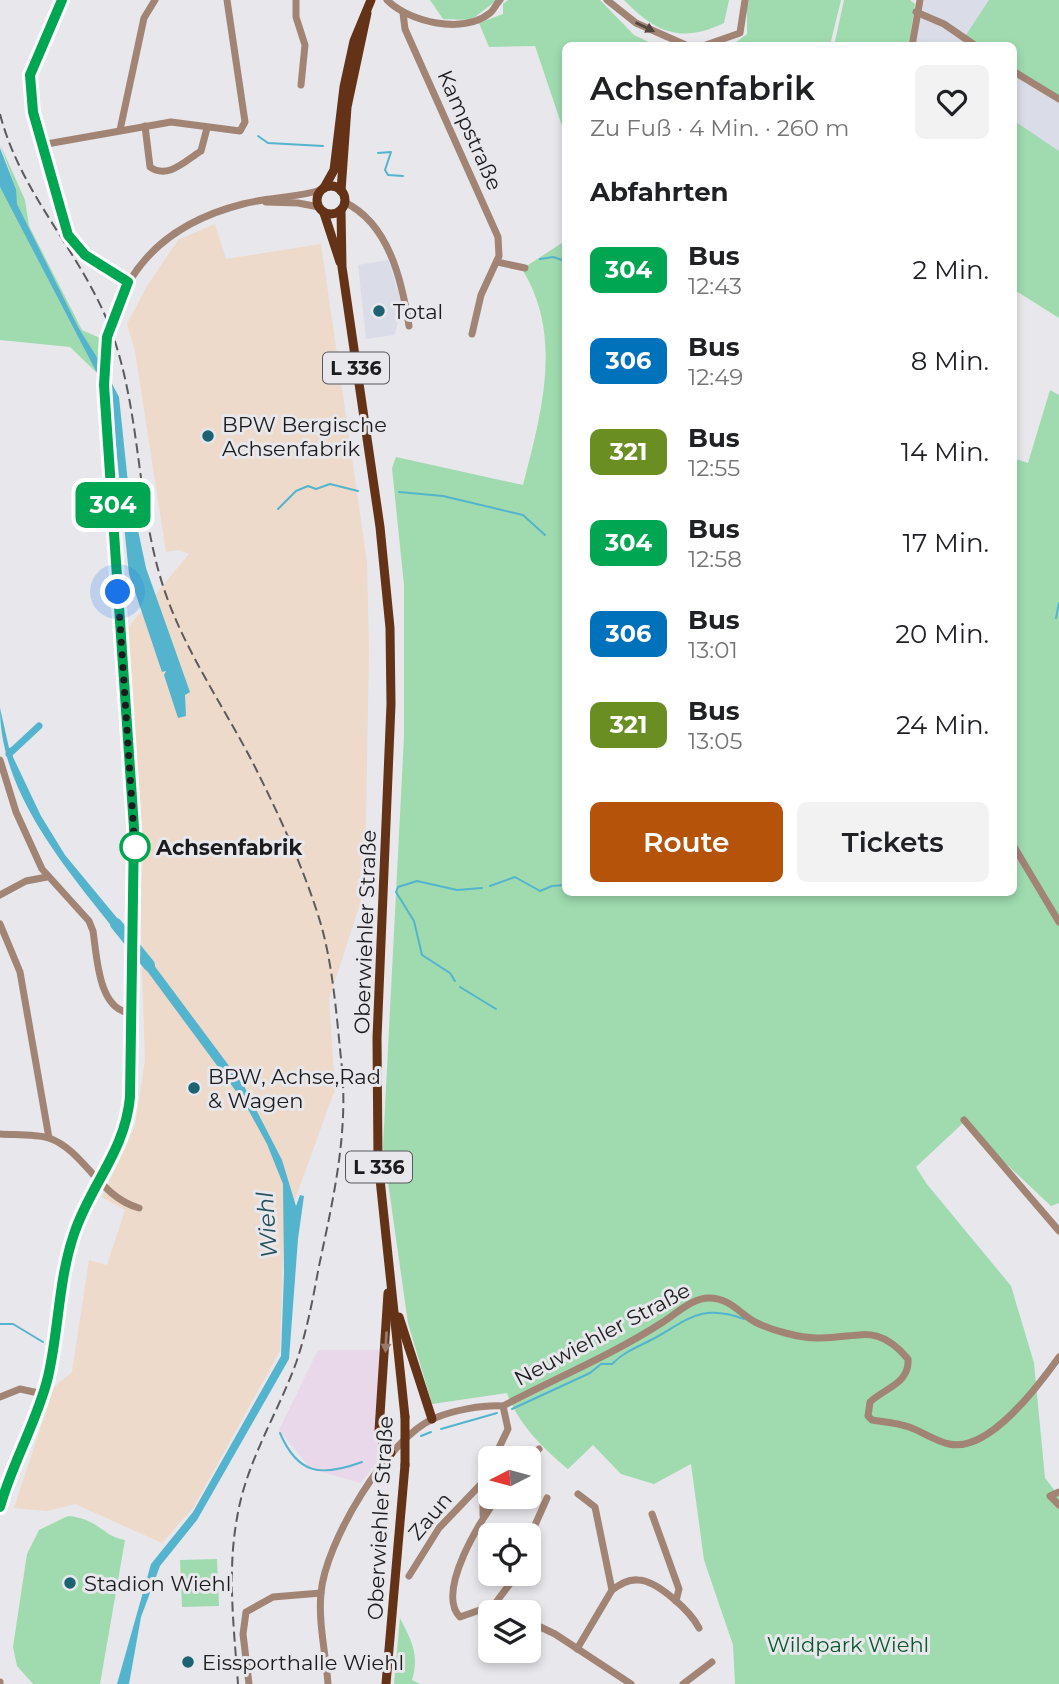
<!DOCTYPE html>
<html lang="de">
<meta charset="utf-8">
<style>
:root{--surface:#fff;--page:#f2f2f2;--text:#202124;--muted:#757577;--accent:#b45309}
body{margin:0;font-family:Montserrat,sans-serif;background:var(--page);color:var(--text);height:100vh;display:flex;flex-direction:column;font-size:26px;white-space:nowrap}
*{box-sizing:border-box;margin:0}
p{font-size:23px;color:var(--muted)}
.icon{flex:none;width:38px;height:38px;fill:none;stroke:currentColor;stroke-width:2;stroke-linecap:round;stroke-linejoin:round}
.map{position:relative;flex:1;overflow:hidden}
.drawer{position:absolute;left:562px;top:42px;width:455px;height:854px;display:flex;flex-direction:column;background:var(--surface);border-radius:10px;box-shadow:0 4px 10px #0003}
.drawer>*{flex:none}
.badge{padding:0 14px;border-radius:10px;font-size:24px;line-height:46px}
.needle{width:46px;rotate:264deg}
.tools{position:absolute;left:478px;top:1446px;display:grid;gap:14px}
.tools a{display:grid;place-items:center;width:63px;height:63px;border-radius:10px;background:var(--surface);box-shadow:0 4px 10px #0003;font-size:35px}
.you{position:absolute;width:35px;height:35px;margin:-18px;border:5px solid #fff;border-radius:50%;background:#1a73e8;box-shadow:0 0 0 10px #1a73e833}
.map>.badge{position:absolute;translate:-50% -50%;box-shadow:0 0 0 4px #fff}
h2{padding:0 28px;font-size:26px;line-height:63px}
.round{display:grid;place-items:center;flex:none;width:74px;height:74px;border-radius:10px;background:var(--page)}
.summary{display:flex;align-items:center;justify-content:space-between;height:119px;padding:0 28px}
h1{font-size:33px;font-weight:600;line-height:52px}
.cta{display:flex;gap:14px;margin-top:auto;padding:14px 28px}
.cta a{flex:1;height:80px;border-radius:10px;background:var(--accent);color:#fff;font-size:28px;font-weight:600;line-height:80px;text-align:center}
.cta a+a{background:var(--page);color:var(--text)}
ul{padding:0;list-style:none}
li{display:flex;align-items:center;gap:21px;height:91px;padding:0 28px}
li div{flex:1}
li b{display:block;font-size:26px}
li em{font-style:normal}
li .badge{min-width:77px;font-weight:700;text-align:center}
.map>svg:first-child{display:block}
.built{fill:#dadce8}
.industrial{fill:#eddaca}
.education{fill:#e8d8ea}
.green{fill:#9fdbaf}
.water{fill:#54b4cd}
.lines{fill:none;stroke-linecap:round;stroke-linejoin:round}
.stream{stroke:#54b4cd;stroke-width:2}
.canal{stroke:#54b4cd;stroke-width:7}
.river{stroke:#54b4cd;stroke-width:12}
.minor{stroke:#a28475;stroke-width:7}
.major{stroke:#643216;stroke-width:9}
.rail{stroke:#5b5b5e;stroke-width:2;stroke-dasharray:10 5;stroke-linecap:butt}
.major-bridge{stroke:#643216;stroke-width:9}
.oneway{fill:#524641}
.oneway2{fill:#987a6c}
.line-casing{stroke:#fff;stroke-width:16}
.line{stroke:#00a651;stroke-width:10}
.walk{stroke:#1c1c1e;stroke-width:7;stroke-dasharray:0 12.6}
.poi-dot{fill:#1d6273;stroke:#e7e7ec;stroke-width:2.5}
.stop-dot{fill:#fff;stroke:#00a651;stroke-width:3.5}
.labels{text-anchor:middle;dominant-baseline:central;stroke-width:6;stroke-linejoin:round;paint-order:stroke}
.shield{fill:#e7e7ec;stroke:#59595c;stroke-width:2}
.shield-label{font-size:19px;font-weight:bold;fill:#1c1c1e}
.street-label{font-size:21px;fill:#1c1c1e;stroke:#e7e7ec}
.poi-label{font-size:21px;fill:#1c1c1e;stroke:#e7e7ec;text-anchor:start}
.stop-label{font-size:21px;font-weight:bold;fill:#1c1c1e;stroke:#e7e7ec;text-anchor:start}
.park-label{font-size:21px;fill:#08592d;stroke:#e7e7ec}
.water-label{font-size:23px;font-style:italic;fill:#25505b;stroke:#e7e7ec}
</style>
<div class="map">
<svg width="1059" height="1684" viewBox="0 0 1059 1684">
<rect width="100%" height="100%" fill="#e7e7ec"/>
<g class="built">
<polygon points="920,0 1059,0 1059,151 1013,120 1013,46 912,46"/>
<polygon points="388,260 402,304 396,330 394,335 366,339 358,265"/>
</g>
<polygon class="industrial" points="215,224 226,259 321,244 367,562 369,650 365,874 362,898 329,999 335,1089 284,1230 280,1351 193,1508 162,1543 75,1504 47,1511 14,1508 54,1387 72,1372 89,1260 107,1265 125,1210 102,1197 135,1126 145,1060 135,769 126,630 189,554 178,550 166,552 135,351 127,324 147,286 178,240"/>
<polygon class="education" points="318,1350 381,1350 374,1426 382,1455 361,1483 311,1469 279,1430"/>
<g class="green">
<polygon points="430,0 497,0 471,20 443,19"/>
<polygon points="508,0 600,0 634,35 655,45 565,46 565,135 535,46 489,47 479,23 503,14 503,4"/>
<path d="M 624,0 L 729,0 L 724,23 C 682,43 657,34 624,0 Z"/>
<polygon points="747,0 841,0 830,45 731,46 747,34"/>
<polygon points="844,0 910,0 915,4 909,45 834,46"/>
<polygon points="989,0 1059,0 1059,99 1013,71 1013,46 976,45 964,38"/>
<polygon points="1013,120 1059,151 1059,318 1013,289"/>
<polygon points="0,144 25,200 29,226 82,330 100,338 97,373 70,347 0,340 0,187 5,195 16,189"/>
<path d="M 565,241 L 565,892 L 1013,892 L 1013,458 L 1028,463 L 1050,390 L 1059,395 L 1059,1203 L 1051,1206 L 963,1123 L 916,1167 L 926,1183 L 1011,1286 L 1034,1363 L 1045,1478 L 1059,1496 L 1059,1684 L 735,1684 L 733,1645 L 704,1560 L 691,1464 L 654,1484 L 621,1474 L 593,1445 L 568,1469 C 543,1448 518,1424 507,1393 L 432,1404 L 408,1323 L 383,1147 L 404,737 L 404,585 L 392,468 L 396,457 L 523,485 C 541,414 564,336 522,269 Z"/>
<path d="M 68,1516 C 100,1519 103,1537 125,1540 L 100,1684 L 33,1684 L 17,1666 L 13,1647 L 27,1554 L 39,1530 Z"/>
<polygon points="217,1559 219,1606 182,1607 180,1560"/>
<path d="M 400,1618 C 411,1640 420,1655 412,1680 L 420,1684 L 394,1684 Z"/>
</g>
<g class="water">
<polygon points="0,148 16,189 17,204 78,327 98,359 97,373 0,187"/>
<polygon points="109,378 119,397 128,483 146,568 190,692 185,695 186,716 178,718 164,675 166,671 162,672 129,574"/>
<path d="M 0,708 L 9,748 L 12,747 L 13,757 L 41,816 L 65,855 L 127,930 L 127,946 C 75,878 0,799 0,708 Z"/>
<polygon points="139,945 244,1086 282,1160 296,1206 300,1195 304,1196 298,1239 289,1359 197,1520 160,1566 141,1617 129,1684 117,1684 151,1564 193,1512 281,1356 284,1273 283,1184 267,1144 244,1102 139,960"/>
</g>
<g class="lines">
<g class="stream">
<polyline points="258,136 268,143 323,146"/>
<polyline points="378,153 391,152 385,170 388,175 403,176"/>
<polyline points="540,259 553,257 562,260"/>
<polyline points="399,492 443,496 523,515 545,535"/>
<polyline points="278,509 296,491 308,486 316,489 330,484 358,491"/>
<polyline points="1056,618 1059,603"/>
<polyline points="490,886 515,877 540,891 552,886 565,885"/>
<polyline points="455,981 450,973 422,955 414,921 396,892 398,887 417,881 457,890 482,888"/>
<polyline points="460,987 496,1009"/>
<polyline points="0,1324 13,1324 43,1342"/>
<path d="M 512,1409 L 590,1373 L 601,1364 L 612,1364 C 625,1351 638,1347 653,1339 C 688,1320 701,1303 744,1319"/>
<polyline points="441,1429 497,1413"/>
<path d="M 280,1433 C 298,1475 321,1477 362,1462"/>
<polyline points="421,1436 431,1432"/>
</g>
<polyline class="canal" points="9,754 39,726"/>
<polyline class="river" points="116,924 149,965"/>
<g class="minor">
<polyline points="62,0 29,75 33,112 68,235 85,255 128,282"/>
<polyline points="296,0 296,17 305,45 301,85"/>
<path d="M 387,0 C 409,22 463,35 490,13 C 494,10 496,4 500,0"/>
<polyline points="607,0 636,23 688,46"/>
<polyline points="916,12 944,24 976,46"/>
<polyline points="403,13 405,29 498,237 499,256 481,295 472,334"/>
<polyline points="703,46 740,33 745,0"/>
<polyline points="912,46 920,0"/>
<polyline points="1013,71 1059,99"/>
<path d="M 145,126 L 150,167 C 168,180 186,160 201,151 L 207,128"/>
<polyline points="120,130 144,18 155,0"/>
<polyline points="41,145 171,122 240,131 245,122 227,0"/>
<polyline points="266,202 298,203 319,207"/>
<path d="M 344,202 C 389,223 402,281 409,326"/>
<polyline points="497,262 525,268"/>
<path d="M 0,760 L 16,812 L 42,869 L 89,921 L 93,931 C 97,956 98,1012 132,1013"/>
<polyline points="1013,845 1059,922"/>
<polyline points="0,895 26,881 47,877"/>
<polyline points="0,924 20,972 49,1138"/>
<polyline points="964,1120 1059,1231"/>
<path d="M 0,1134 C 15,1135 35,1134 49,1138 C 85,1151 99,1197 139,1208"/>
<polyline points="0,1397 20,1389 43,1394"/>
<polyline points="494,1458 508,1429 503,1406"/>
<polyline points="528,1459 539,1449"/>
<polyline points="1059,1492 1050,1496 1059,1505"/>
<path d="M 499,1496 C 482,1517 435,1592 460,1617 L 494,1605 L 508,1612"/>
<path d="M 0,1507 C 12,1463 37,1422 48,1376 C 59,1329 58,1280 74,1234 C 90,1185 124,1152 130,1097 L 134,828 L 105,402 C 100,301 140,230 243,204 C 269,197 296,198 321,190"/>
<polyline points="652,1514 679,1589 676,1601"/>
<polyline points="483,1515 483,1478 490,1464"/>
<polyline points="528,1541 547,1498"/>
<polyline points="409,1576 439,1528 483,1482"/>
<path d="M 612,1590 C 620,1584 628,1579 638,1580 C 657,1580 691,1612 699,1628"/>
<polyline points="494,1605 518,1573"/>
<polyline points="528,1621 555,1634 631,1684"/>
<polyline points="577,1649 612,1590 595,1507 578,1494"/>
<polyline points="0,1682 0,1684"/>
<polyline points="249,1684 243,1634 246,1612 273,1597 321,1593"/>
<path d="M 328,1684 C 326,1655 318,1622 321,1593 C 325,1543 387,1438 435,1418 C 454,1410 482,1405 503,1406 C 556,1378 612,1355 663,1322 C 677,1313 692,1298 709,1298 C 730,1298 739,1313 755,1322 C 771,1330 799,1338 817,1338 C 858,1339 876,1321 908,1359 C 910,1383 885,1388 870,1402 L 868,1416 L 872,1420 C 884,1422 898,1423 909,1427 C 923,1432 935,1441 949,1444 C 989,1453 1039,1385 1059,1357"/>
<polyline points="683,1684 712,1662"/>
</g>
<g class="major">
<circle cx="331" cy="200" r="14"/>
<polyline points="324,188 334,170 344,87 354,41 371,0"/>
<polyline points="341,191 347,107 367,13"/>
<polyline points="341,210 342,267 380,527 390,628 391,704 377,1038 378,1160 405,1417"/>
<polyline points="324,213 340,262"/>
<polyline points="388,1293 379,1430 384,1446 391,1453"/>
<polyline points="399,1317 432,1419"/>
<polyline points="386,1684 405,1465"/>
</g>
<path class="rail" d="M 0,114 C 20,192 77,248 107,320 C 142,405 135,502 164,589 C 185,652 225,708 255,767 C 280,817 306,873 322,928 C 334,973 337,1022 342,1068 C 348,1136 333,1200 319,1266 C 313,1298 307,1331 296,1363 C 277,1415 246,1462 237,1518 C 227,1573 234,1628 238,1684"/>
<polyline class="major-bridge" points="405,1417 405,1465"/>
</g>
<defs><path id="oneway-solid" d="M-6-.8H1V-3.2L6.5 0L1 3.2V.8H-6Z" transform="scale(1.75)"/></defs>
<use class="oneway" href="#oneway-solid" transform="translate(645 27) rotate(26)"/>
<use class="oneway2" href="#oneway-solid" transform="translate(386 1342) rotate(93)"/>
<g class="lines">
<g class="line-casing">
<path id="line" d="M 0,1507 C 12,1463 37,1422 48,1377 C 59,1330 58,1281 74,1234 C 90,1185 125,1152 130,1097 L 134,828 L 104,385 L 107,337 L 128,282 L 85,255 L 68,235 L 33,112 L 30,75 L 62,0"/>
</g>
<use href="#line" class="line"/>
<polyline class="walk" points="118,592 135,851 135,847"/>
</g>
<g class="poi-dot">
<circle cx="379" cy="311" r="7"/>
<circle cx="208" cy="436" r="7"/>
<circle cx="194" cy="1088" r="7"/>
<circle cx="70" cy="1583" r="7"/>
<circle cx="188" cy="1662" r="7"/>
</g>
<circle class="stop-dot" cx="135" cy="847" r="14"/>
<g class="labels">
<g class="shield">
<rect x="323" y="352.5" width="66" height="31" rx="5"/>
<rect x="346" y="1151.5" width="66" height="31" rx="5"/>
</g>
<g class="shield-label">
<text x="356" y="368">L 336</text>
<text x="379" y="1167">L 336</text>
</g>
<g class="street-label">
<text transform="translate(470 130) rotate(66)">Kampstraße</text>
<text transform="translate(365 932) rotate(-88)">Oberwiehler Straße</text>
<text transform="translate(602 1334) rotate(-28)">Neuwiehler Straße</text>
<text transform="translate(430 1516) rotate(-50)">Zaun</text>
<text transform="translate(380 1518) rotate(-87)">Oberwiehler Straße</text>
</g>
<g class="poi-label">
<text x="393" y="311">Total</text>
<text x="222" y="424">BPW Bergische<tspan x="222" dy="24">Achsenfabrik</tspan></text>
<text x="208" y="1076">BPW, Achse,Rad<tspan x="208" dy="24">&amp; Wagen</tspan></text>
<text x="84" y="1583">Stadion Wiehl</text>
<text x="202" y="1662">Eissporthalle Wiehl</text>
</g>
<g class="stop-label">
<text x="156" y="847">Achsenfabrik</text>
</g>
<g class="park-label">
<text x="848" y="1644">Wildpark Wiehl</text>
</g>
<g class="water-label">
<text transform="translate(267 1225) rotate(-94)">Wiehl</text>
</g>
</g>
</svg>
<div class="tools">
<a><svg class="needle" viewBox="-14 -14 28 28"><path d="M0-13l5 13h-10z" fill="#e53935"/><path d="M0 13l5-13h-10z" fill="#757577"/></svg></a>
<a><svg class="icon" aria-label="locate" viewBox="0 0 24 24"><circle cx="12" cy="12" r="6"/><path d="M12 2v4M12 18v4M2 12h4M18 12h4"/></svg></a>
<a><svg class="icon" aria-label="layers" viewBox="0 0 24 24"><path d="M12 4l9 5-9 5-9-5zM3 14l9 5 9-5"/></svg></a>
</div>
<div class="you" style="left:118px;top:592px"></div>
<b class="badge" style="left:113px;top:505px;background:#00a651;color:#fff">304</b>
<section class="drawer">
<div class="summary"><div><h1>Achsenfabrik</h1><p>Zu Fuß · 4 Min. · 260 m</p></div><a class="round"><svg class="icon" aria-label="heart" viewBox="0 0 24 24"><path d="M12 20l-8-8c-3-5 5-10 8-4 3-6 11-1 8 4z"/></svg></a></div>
<h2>Abfahrten</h2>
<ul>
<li><span class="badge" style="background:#00a651;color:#fff">304</span><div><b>Bus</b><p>12:43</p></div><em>2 Min.</em></li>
<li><span class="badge" style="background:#0072bc;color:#fff">306</span><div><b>Bus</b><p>12:49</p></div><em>8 Min.</em></li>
<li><span class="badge" style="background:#6b8e23;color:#fff">321</span><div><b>Bus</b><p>12:55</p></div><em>14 Min.</em></li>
<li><span class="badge" style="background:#00a651;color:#fff">304</span><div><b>Bus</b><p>12:58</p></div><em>17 Min.</em></li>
<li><span class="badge" style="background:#0072bc;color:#fff">306</span><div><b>Bus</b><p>13:01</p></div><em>20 Min.</em></li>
<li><span class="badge" style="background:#6b8e23;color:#fff">321</span><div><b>Bus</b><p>13:05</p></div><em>24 Min.</em></li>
</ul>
<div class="cta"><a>Route</a><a>Tickets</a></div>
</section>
</div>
